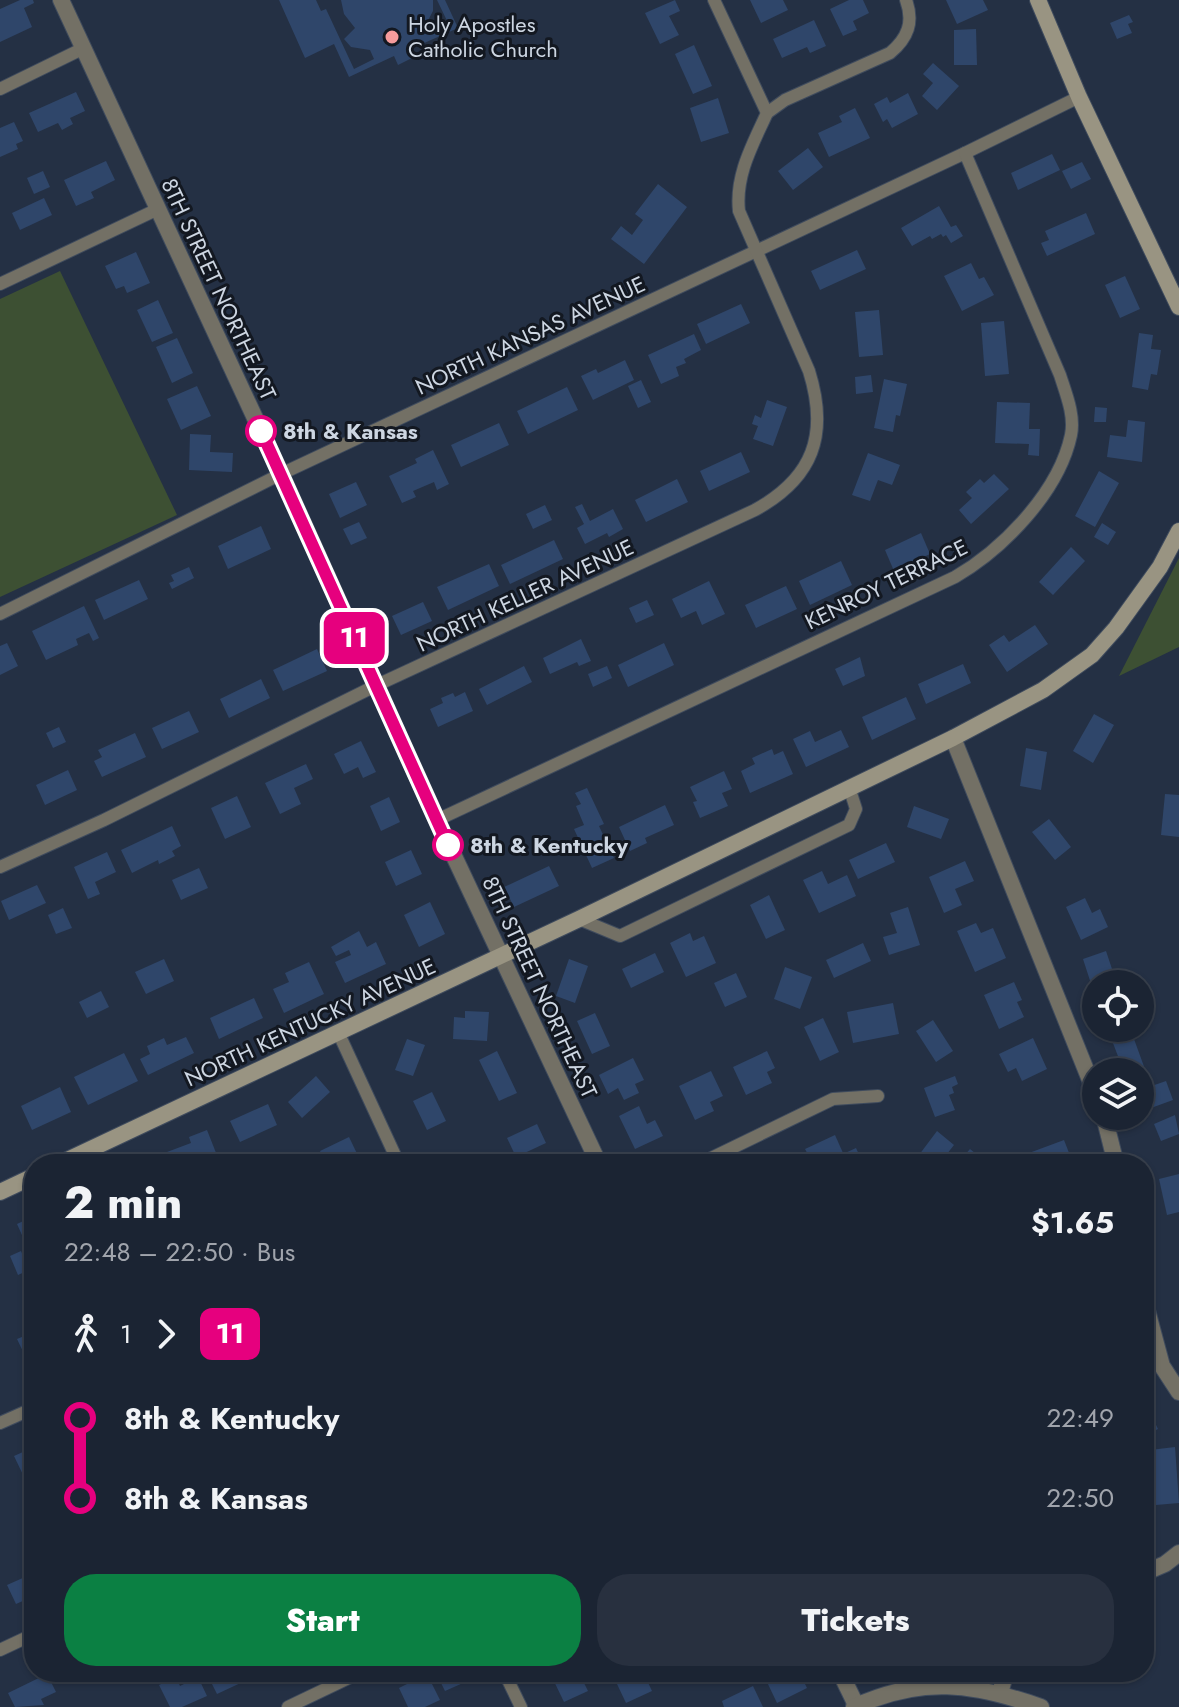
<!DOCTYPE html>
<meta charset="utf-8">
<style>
:root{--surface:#1b2433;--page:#28303f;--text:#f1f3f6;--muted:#a0a4ac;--line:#39414e;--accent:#0b8043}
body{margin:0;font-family:Jost,sans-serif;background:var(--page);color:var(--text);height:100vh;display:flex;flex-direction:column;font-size:30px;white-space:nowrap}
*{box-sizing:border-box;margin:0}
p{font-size:26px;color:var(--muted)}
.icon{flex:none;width:44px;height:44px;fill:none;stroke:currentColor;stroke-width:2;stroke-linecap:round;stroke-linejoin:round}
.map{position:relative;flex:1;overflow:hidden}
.details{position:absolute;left:24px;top:1154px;width:1130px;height:528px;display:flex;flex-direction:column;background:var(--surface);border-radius:32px;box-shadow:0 2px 6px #0004,0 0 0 2px var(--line)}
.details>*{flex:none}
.badge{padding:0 16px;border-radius:12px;font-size:28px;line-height:52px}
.fabs{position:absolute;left:1082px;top:970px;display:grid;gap:16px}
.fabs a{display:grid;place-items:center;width:72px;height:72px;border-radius:50%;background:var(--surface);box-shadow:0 2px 6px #0004,0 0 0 2px var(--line);font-size:40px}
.map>.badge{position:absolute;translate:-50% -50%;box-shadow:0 0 0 4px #fff}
.legs{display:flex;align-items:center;gap:12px;height:88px;padding:0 40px;font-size:26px}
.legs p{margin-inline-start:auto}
.head{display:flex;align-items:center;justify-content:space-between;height:136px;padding:0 40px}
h1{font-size:44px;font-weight:800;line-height:60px}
.button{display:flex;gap:16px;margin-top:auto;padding:16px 40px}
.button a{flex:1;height:92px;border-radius:32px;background:var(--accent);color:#fff;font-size:32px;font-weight:800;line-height:92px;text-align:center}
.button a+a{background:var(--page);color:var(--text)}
ul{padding:0 40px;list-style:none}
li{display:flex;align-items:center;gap:28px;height:80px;font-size:30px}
li i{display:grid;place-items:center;width:12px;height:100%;margin:0 10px;background:currentColor}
li i::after{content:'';width:20px;height:20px;margin:-10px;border:6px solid;border-radius:50%;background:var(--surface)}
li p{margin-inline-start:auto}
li:first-child i{background:linear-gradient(#0000 50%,currentColor 0)}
li:last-child i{background:linear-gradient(currentColor 50%,#0000 0)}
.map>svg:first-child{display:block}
.green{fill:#3d5033}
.building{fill:#2f466a}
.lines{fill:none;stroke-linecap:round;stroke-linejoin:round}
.minor-casing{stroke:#3f4b5d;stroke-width:14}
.tertiary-casing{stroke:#3f4b5d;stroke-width:18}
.secondary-casing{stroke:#3f4b5d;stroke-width:18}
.minor{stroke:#737065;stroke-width:12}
.tertiary{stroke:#737065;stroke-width:16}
.secondary{stroke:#999482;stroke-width:16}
.line-1-casing{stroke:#fff;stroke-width:18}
.line-1{stroke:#e6007e;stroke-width:12}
.poi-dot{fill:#f59b9c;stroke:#131821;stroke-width:3}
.stop-1-dot{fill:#fff;stroke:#e6007e;stroke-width:4}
.labels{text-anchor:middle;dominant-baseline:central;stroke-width:6;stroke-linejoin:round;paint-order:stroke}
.poi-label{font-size:22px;fill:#cdd6e2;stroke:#131821;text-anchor:start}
.street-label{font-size:22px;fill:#cdd6e2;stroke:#131821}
.stop-label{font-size:22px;font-weight:bold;fill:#cdd6e2;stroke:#131821;text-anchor:start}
</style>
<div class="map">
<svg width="1179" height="1707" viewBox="0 0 1179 1707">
<rect width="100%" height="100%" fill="#243044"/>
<g class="green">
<polygon points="60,271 177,515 0,597 0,299"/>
<polygon points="1179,558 1179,647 1119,676"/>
</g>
<g class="building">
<polygon points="20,0 33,0 34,3 24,8 32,27 0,42 0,9"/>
<polygon points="279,0 316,0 321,11 326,9 354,69 374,59 370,50 351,47 344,39 355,28 344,14 341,0 433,0 433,11 425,26 429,34 449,25 437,0 445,0 458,28 413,48 416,56 398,65 394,56 349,77 334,44 305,58"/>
<polygon points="675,0 680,11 669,16 679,35 660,44 645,13"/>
<polygon points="750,0 783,0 788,10 761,23"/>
<polygon points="849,0 863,0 869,13 853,21 857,30 843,36 830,9"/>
<polygon points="946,0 983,0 988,10 957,24"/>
<polygon points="1129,15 1133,22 1128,24 1132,33 1117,39 1110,23"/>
<polygon points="814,20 826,46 810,53 807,47 782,58 773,39"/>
<polygon points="976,29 977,65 954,65 954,30"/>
<polygon points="694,45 712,86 693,94 675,54"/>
<polygon points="933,63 959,86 937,110 922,96 933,83 923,74"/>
<polygon points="76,92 85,111 70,118 73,124 62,130 58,123 38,132 29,113"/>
<polygon points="908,93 918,114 892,128 887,119 883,122 874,104 887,97 890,103"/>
<polygon points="718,98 729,133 701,142 690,108"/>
<polygon points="855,108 870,138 829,157 818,133 842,122 839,116"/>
<polygon points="14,122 23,141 16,144 18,149 0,157 0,128"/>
<polygon points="808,148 823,167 793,190 778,171"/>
<polygon points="1052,154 1060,170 1018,190 1011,173"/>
<polygon points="106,161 115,180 91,192 94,198 76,206 64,180"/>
<polygon points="1082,162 1091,179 1071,189 1062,171"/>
<polygon points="43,171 50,187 34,194 27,178"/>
<polygon points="658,184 687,207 644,264 611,239 621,226 632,235 643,220 635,214"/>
<polygon points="44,198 52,215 20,230 12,213"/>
<polygon points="939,206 951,227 956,225 963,236 951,243 946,235 943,237 941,234 932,239 930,236 912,246 901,228"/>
<polygon points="1086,213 1095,234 1047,256 1041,243 1049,240 1045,231"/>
<polygon points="857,250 866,269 820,290 811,271"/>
<polygon points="136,252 150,283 127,293 124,286 116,289 105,266"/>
<polygon points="971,263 979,279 984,277 994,295 962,311 944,276"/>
<polygon points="1125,276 1140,309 1120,318 1105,285"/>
<polygon points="158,300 173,333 152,342 137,310"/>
<polygon points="741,304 750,323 706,344 697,324"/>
<polygon points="879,310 883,355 859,357 855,312"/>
<polygon points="1004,321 1009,374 985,376 981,323"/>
<polygon points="1139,333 1153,335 1151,349 1161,350 1157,375 1151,374 1148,390 1132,387"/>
<polygon points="694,334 701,350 684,359 686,363 676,367 679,376 661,384 648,355"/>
<polygon points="177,338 193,373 172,383 156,347"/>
<polygon points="625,360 634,380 593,400 581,376 596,369 598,373"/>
<polygon points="871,375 873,392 856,394 855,377"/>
<polygon points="884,379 907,384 900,416 896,415 893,432 874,428"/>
<polygon points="641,380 651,402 638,408 628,386"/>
<polygon points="197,386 211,416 181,430 167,399"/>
<polygon points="567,387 578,410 528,434 517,411"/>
<polygon points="767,400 787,407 773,446 753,439 758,426 752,424 755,415 761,418"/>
<polygon points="997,402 1030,403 1029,429 1040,429 1039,456 1028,455 1029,444 995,443"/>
<polygon points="1095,407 1107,408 1106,422 1094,422"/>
<polygon points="1128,420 1145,422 1142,462 1107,457 1110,435 1126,437"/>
<polygon points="499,423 509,445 461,467 451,445"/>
<polygon points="190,434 211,435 210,452 233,453 232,472 189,470"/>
<polygon points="433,450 449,484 437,490 434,482 413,491 416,497 402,503 389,476 417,463 415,459"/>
<polygon points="741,452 750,472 709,491 700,471"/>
<polygon points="868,453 900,465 892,485 878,480 870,501 852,495"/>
<polygon points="1099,471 1119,483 1095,527 1075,516"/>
<polygon points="994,474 1009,489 971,524 959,510 972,498 966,492 980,479 984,483"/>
<polygon points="677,479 688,502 646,522 635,500"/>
<polygon points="356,482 367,505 340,518 329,494"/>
<polygon points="582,504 590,521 613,509 623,529 609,537 607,533 585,544 577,528 584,524 575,507"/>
<polygon points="545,505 552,520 533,529 526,514"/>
<polygon points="359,522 367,538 351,545 343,529"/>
<polygon points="1102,523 1116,532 1108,545 1094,537"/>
<polygon points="261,526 271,549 228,569 218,546"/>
<polygon points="921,533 930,554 894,571 885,550"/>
<polygon points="554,540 563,559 510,584 501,565"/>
<polygon points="1071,547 1085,561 1053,595 1039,582"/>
<polygon points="841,561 852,585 810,605 799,581"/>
<polygon points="489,564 499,586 448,610 437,587"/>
<polygon points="189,567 194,578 172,589 169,583 174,581 171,575"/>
<polygon points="139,580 148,599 104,620 95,600"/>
<polygon points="709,581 725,614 702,625 696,611 681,618 672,599"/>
<polygon points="786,586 797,609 756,628 745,605"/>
<polygon points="647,600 654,615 636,623 629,608"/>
<polygon points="423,602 432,621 401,635 392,616"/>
<polygon points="84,606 99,638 93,641 89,633 76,639 78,645 46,660 32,631"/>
<polygon points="1035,625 1048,644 1007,672 989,645 1004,635 1009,642"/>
<polygon points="581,639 591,661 579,666 577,662 550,674 543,658"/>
<polygon points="7,643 18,666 0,675 0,646"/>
<polygon points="664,643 674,665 628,687 618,665"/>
<polygon points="317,649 327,671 283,691 273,670"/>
<polygon points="860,657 865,676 843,686 835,669"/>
<polygon points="963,664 971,683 926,704 918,684"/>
<polygon points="524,666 532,682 487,705 479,689"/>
<polygon points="607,666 612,678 593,687 588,674"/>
<polygon points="261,679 270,698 229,718 220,699"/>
<polygon points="465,692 473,711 438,727 430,709 443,703 441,698 453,693 455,697"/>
<polygon points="906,697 916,719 872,740 862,717"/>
<polygon points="189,711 199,732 162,749 152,728"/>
<polygon points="1094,714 1114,725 1093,763 1073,751"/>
<polygon points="59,727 66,742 53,748 46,733"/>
<polygon points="841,730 849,747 806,767 793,739 810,731 815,742"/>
<polygon points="135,733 146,757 102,777 94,761 102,757 98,750"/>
<polygon points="361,741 376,772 363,778 358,767 344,774 334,754"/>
<polygon points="1026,748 1047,752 1041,790 1020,786"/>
<polygon points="772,749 774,755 783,751 793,774 750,793 741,771 755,764 752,758"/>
<polygon points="306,764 313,779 294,788 301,804 280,814 265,783"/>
<polygon points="68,770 77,790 45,805 36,785"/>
<polygon points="724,771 732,789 722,793 728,806 700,818 693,802 697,801 690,787"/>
<polygon points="587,788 604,824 599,826 614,858 592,868 574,829 584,825 576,806 581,804 575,793"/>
<polygon points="1165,794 1179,795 1179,837 1161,835"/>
<polygon points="237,796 251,827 225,839 211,808"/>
<polygon points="389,797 400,822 381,831 370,806"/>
<polygon points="665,805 674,825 645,838 647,843 630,851 619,827"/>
<polygon points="914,806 949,819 941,839 907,827"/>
<polygon points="1049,819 1071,847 1055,860 1032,832"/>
<polygon points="172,826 181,846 172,851 175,856 159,864 158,860 132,873 121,850"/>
<polygon points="886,843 895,862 858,879 849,860"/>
<polygon points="411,850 422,874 396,886 385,862"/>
<polygon points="107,852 116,872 95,882 100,894 88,899 74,867"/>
<polygon points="965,861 974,881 955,889 962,905 944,913 929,877"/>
<polygon points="549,866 559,886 514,907 504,887"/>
<polygon points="199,868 208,888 181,900 172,880"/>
<polygon points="822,871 828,884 847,875 856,896 819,913 803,880"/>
<polygon points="37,885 46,903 9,920 1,901"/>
<polygon points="769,895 785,930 766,939 750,905"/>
<polygon points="1085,898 1092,913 1100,909 1108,927 1081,940 1066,907"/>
<polygon points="430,902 445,934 419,947 404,915"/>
<polygon points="908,907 920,945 889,955 883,937 897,933 890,913"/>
<polygon points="63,908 72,928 56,934 48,915"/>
<polygon points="976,923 981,933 993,928 1006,958 975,972 957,931"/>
<polygon points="359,931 367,947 376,942 386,964 345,983 335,962 351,955 349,950 336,956 331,947"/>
<polygon points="690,933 693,941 704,936 716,963 686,977 670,943"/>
<polygon points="863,943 871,961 834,978 826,960"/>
<polygon points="1106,951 1117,984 1096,984 1095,996 1083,959"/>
<polygon points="655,953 664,972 631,988 622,969"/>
<polygon points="164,959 174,981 146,994 135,972"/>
<polygon points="569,959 588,966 575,1003 556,996"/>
<polygon points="309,962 324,994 284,1013 273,989 289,982 285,973"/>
<polygon points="785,967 812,977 800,1009 774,999"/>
<polygon points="736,973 747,997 725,1007 714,983"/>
<polygon points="1014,982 1022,1000 1017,1002 1024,1017 999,1029 984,995"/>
<polygon points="101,991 109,1007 87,1018 79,1002"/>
<polygon points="254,998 263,1018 219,1039 210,1018"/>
<polygon points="893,1003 899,1034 853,1043 847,1012"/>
<polygon points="465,1011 489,1012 487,1041 453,1039 454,1017 465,1018"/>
<polygon points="595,1013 610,1046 592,1054 577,1021"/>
<polygon points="823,1018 839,1052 820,1061 804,1027"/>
<polygon points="933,1020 953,1051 936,1062 916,1031"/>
<polygon points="1114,1028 1134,1028 1137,1038 1134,1039 1146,1072 1140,1074 1124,1072 1108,1030"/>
<polygon points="186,1037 194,1053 148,1075 140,1059 150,1054 147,1046 164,1038 167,1045"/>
<polygon points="1033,1038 1047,1069 1022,1081 1016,1068 1008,1072 999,1054"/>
<polygon points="407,1039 425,1045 413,1076 395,1070"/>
<polygon points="497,1051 517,1093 499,1101 479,1060"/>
<polygon points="767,1051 775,1068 767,1072 772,1083 746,1095 733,1067"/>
<polygon points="124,1053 138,1081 88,1105 74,1077"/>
<polygon points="633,1058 644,1080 635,1084 639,1093 624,1100 618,1088 608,1094 599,1075"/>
<polygon points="711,1071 723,1096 710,1102 714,1111 695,1120 679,1086"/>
<polygon points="316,1076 330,1092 302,1118 288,1102"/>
<polygon points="955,1076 958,1084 952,1087 954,1093 949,1095 955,1110 935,1117 924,1088"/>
<polygon points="1166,1081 1173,1100 1140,1112 1140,1090"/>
<polygon points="60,1087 71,1112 32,1130 21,1106"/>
<polygon points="432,1092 446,1121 427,1130 413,1101"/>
<polygon points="268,1104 277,1125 240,1142 230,1121"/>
<polygon points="639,1106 647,1124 655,1120 663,1136 635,1149 619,1116"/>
<polygon points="1175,1115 1179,1134 1161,1141 1154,1124"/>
<polygon points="537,1124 546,1143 516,1157 507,1138"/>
<polygon points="207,1130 220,1163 172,1164 167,1152 191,1143 189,1137"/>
<polygon points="937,1131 954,1145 939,1164 922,1164 916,1159"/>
<polygon points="835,1135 843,1153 820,1164 813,1164 805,1149"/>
<polygon points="349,1137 362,1164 326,1164 320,1151"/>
<polygon points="1064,1140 1071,1158 1055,1164 1033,1164 1029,1153"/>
<polygon points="856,1148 863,1163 848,1164 843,1154"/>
<polygon points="970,1149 986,1162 985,1164 957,1164"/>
<polygon points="1179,1174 1179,1212 1167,1215 1159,1179"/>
<polygon points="34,1216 34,1240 26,1244 17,1224"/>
<polygon points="21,1251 29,1270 18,1275 10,1256"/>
<polygon points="34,1332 34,1362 29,1364 17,1339"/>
<polygon points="1144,1400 1158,1429 1144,1436"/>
<polygon points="34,1447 34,1477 26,1481 14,1456"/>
<polygon points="1175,1447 1179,1503 1156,1505 1150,1450"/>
<polygon points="34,1573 34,1596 16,1604 7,1585"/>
<polygon points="206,1672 243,1672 247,1680 217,1694"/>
<polygon points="469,1672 472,1679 445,1691 436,1673"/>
<polygon points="553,1672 587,1672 591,1680 584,1683 588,1691 564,1702 550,1673"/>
<polygon points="643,1672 652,1691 626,1703 617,1684"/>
<polygon points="787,1672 799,1672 807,1688 777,1703 767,1682"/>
<polygon points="47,1674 56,1692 41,1699 44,1705 15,1707 8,1693"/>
<polygon points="427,1674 440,1700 425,1707 408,1707 399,1688"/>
<polygon points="176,1677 180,1686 198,1677 207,1696 182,1707 170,1707 159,1685"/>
<polygon points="753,1686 763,1707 724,1707 722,1701"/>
</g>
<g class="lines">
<g class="minor-casing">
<g id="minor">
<polyline points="0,89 84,48"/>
<path d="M 767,113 L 785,100 L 890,53 C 908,38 914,22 906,0"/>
<polyline points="0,284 158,209"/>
<polyline points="0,614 281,474 965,153 1079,97"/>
<path d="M 437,820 L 955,577 C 1003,549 1059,492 1071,435 C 1075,415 1066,394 1060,375 L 965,153"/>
<path d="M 0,867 L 104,820 L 375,686 L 755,510 C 813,478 829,435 809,371 L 739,211 C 735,175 753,144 767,113 L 714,0"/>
<polyline points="579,919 620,936 849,825 856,809 849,787"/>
<polyline points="338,1032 399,1164"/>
<polyline points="699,1164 833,1099 878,1096"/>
<polyline points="0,1423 34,1408"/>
<polyline points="0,1650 34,1634"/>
<polyline points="504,1672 521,1707"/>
<polyline points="288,1707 361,1672"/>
</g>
</g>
<g class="tertiary-casing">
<g id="tertiary">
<polyline points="61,0 281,474 437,820 599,1164"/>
<polyline points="953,738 1096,1095"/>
<polyline points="1104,1116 1116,1164"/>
<polyline points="1144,1299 1162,1366 1179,1392"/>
<polyline points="1144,1573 1165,1564 1179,1553"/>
<polyline points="840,1672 857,1707"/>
<polyline points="1000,1693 1006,1672"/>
<path d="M 854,1707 C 922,1676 972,1683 1041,1707"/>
</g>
</g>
<g class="secondary-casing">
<g id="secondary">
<polyline points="1038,0 1079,97 1179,307"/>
<polyline points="59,1164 579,919 953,738 1043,690 1092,655 1116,628 1160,567 1179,531"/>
<polyline points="0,1192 34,1176"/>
</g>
</g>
<use href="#minor" class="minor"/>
<use href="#tertiary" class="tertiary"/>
<use href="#secondary" class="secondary"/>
</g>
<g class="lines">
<g class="line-1-casing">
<polyline id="line-1" points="261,431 448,845"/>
</g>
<use href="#line-1" class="line-1"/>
</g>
<circle class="poi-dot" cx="392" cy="37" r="8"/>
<g class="stop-1-dot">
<circle cx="261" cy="431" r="14"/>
<circle cx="448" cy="845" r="14"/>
</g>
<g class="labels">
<g class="poi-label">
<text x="408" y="24">Holy Apostles<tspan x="408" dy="25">Catholic Church</tspan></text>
</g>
<g class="street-label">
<text transform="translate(219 289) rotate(65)">8TH STREET NORTHEAST</text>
<text transform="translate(530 335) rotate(-25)">NORTH KANSAS AVENUE</text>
<text transform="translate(886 584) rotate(-26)">KENROY TERRACE</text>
<text transform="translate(525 595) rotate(-25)">NORTH KELLER AVENUE</text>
<text transform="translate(540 987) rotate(65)">8TH STREET NORTHEAST</text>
<text transform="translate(310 1022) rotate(-25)">NORTH KENTUCKY AVENUE</text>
</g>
<g class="stop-label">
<text x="283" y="431">8th &amp; Kansas</text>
<text x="470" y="845">8th &amp; Kentucky</text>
</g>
</g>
</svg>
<div class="fabs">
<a><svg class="icon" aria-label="locate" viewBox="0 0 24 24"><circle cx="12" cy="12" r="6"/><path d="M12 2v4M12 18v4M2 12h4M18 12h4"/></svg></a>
<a><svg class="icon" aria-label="layers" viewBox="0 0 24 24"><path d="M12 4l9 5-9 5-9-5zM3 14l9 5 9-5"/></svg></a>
</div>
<b class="badge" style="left:354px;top:638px;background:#e6007e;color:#fff">11</b>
<section class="details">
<div class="head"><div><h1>2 min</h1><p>22:48 – 22:50 · Bus</p></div><b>$1.65</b></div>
<div class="legs"><svg class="icon" aria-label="walk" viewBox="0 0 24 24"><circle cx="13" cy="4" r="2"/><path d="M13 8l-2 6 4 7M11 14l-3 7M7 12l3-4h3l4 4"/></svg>1<svg class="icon" aria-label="forward" viewBox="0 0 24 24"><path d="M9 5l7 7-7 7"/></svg><b class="badge" style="background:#e6007e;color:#fff">11</b></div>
<ul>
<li><i style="color:#e6007e"></i><b>8th &amp; Kentucky</b><p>22:49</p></li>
<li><i style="color:#e6007e"></i><b>8th &amp; Kansas</b><p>22:50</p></li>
</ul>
<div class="button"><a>Start</a><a>Tickets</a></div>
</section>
</div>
